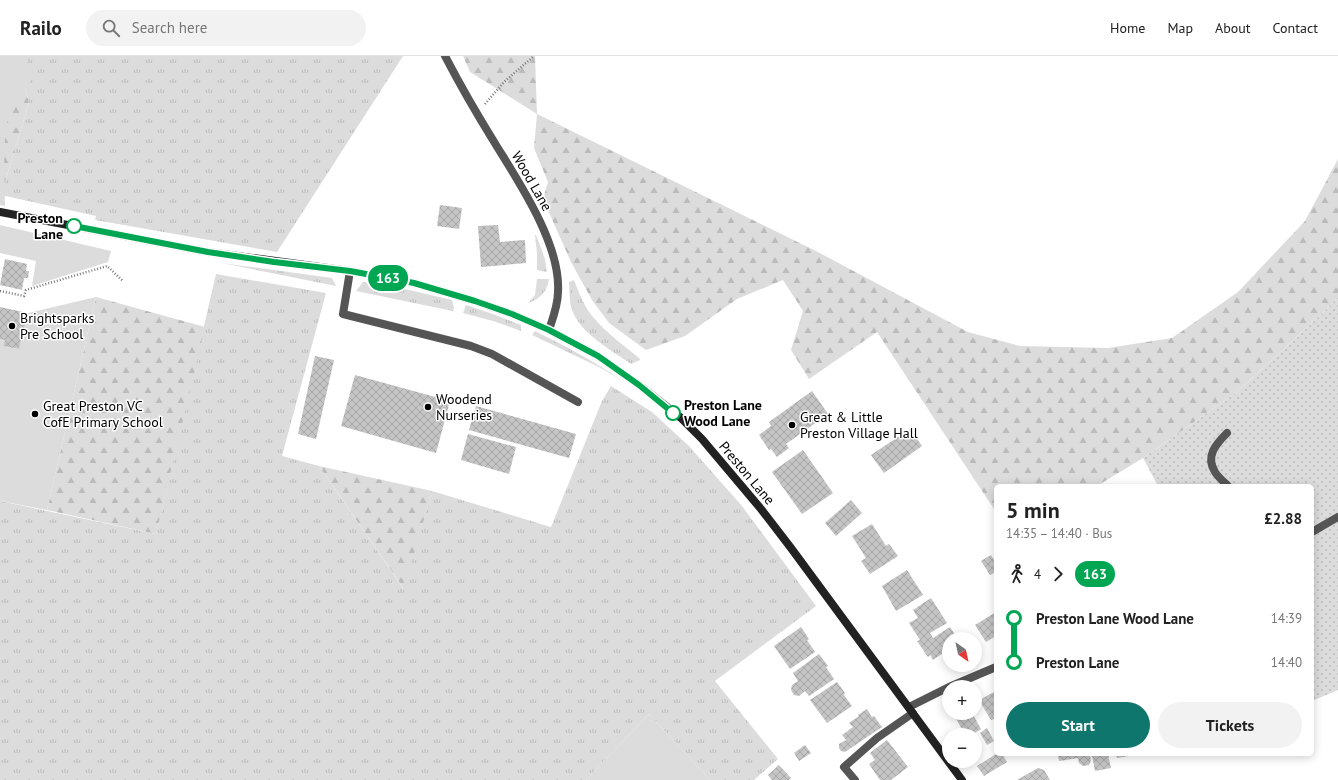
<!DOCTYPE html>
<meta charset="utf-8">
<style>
:root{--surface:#fff;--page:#f2f2f2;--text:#222;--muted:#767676;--line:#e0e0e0;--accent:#0f766e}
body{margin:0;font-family:"PT Sans",sans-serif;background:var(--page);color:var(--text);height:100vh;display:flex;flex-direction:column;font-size:15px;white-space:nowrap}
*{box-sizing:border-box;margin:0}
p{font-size:13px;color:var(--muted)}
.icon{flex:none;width:22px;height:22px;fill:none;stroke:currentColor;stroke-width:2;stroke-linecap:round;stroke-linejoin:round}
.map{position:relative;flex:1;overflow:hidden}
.side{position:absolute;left:994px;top:428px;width:320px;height:272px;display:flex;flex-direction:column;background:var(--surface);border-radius:6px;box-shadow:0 2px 10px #0003}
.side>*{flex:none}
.badge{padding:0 8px;border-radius:13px;font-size:14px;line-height:26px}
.needle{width:26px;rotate:147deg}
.fabs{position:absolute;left:942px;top:576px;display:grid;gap:8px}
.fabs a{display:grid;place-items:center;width:40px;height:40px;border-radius:50%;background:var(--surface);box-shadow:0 2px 10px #0003;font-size:20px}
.map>.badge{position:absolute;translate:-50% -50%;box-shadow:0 0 0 2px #fff}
.legs{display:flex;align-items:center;gap:6px;height:44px;padding:0 12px;font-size:13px}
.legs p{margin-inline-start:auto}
.headline{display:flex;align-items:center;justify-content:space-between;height:68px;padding:0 12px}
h1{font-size:22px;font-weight:600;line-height:30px}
.cta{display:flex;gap:8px;margin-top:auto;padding:8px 12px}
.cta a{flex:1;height:46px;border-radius:24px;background:var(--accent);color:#fff;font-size:16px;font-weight:600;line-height:46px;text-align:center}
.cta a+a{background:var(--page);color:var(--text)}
ul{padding:0 12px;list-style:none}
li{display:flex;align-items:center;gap:14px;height:44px;font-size:15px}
li i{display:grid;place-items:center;width:6px;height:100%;margin:0 5px;background:currentColor}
li i::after{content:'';width:10px;height:10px;margin:-5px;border:3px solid;border-radius:50%;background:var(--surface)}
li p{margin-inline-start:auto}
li:first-child i{background:linear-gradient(#0000 50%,currentColor 0)}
li:last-child i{background:linear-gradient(currentColor 50%,#0000 0)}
header{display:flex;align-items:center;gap:24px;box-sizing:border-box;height:56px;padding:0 20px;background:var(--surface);border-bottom:1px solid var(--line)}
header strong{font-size:19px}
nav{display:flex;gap:22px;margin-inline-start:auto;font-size:14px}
.search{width:280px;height:36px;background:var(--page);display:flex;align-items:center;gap:10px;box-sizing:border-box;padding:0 14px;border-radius:22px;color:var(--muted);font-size:15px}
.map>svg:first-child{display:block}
.grass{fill:url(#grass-tufts)}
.forest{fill:url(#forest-firs)}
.park{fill:#dcdcdc}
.garden{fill:url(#garden-dots)}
.building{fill:url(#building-cross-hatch)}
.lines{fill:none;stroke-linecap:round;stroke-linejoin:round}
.path{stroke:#777;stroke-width:2.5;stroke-dasharray:1 2;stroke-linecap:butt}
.lane{stroke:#555;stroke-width:8}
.street{stroke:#555;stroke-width:8}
.secondary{stroke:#222;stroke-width:8}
.line-1-casing{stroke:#fff;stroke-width:9}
.line-1{stroke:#00a651;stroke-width:6}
.stop-1-dot{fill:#fff;stroke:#00a651;stroke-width:2}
.poi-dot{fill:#000;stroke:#fff;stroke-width:1.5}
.labels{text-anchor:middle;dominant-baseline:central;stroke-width:3;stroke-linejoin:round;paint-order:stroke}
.street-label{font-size:14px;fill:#000;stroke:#fff}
.stop-label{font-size:14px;font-weight:bold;fill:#000;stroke:#fff;text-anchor:end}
.poi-label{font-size:14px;fill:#000;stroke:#fff;text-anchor:start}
</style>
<header>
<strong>Railo</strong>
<div class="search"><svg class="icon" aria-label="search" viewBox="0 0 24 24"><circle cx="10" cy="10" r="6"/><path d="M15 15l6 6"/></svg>Search here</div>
<nav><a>Home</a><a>Map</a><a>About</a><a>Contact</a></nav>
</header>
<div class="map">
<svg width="1338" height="724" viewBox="0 0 1338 724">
<defs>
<pattern id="grass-tufts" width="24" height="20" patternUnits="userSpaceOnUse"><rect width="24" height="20" fill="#dcdcdc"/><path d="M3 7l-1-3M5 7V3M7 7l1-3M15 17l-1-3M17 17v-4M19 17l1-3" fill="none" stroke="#bbb"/></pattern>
<pattern id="forest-firs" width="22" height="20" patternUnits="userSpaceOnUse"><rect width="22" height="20" fill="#dcdcdc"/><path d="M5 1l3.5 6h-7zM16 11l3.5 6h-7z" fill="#bbb"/></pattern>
<pattern id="garden-dots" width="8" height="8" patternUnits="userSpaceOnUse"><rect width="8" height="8" fill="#dcdcdc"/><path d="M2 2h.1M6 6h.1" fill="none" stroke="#bbb" stroke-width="1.8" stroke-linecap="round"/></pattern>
<pattern id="building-cross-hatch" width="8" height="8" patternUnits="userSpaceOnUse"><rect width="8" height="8" fill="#c4c4c4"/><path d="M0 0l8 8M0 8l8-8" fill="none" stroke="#a7a7a7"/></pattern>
</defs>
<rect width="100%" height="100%" fill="#fff"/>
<g class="grass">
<polygon points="17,0 403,0 277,196 95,164 96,160 1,139 29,47"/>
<polygon points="535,179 536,179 545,203 547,216 537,214 537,197"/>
<polygon points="222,207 332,222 336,230"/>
<polygon points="216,218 326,237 282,400 319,410 403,532 432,435 551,471 602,345 611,330 652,356 689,390 742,450 816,550 715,625 778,703 754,724 710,724 649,658 586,724 0,724 0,445 156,478"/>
<path d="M 537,223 L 549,223 C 547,236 540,243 528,247 L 535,239 Z"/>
<path d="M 574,224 C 579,237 584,250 593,261 C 606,277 625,290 640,303 L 640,304 L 631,308 C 611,294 580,277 572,254 C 569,246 570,235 569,226 Z"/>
<polygon points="363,226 409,234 452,244 454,252 453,255 356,235"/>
<polygon points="466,249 493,258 521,269 521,275 493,265 463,257"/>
<path d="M 535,275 C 565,290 594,305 621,324 L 599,311 L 532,279 Z"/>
</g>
<g class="forest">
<polygon points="0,0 17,0 29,47 1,139"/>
<polygon points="463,0 535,0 537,58 816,195 968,276 1020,290 1108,292 1172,282 1238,236 1305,165 1338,103 1338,241 1324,256 1237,336 1143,402 1097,430 996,430 996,456 877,276 809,323 791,294 803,255 783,224 737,243 685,280 646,294 609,267 592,244 571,206 543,143 548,126 534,92 537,58 470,16"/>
<polygon points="96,241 205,271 156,478 47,454"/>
<polygon points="319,410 432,435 404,533"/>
</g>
<g class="park">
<polygon points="0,0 25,0 33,22 9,52 4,92 5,150 0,149"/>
<polygon points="0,169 111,195 108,206 32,230 36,205 0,197"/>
<polygon points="96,241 47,454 0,445 0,283 5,284 3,290 19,293 28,257"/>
<polygon points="649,658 710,724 586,724"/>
</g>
<polygon class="garden" points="1338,241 1338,634 1312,645 1312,430 1158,430 1143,402 1237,336 1324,256"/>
<g class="building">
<polygon points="440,149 462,152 459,173 437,170"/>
<polygon points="498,169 500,186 525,184 526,207 481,211 478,170"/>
<polygon points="5,203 27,208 26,215 29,215 28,222 24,222 22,234 0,229"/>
<polygon points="0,251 28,257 19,293 3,290 5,284 0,283"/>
<polygon points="315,300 334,304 316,383 298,378"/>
<polygon points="355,319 450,345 436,397 341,370"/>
<polygon points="812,335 828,358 786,388 789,392 777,401 771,393 769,394 759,379 771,370 769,366"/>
<polygon points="476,350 576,378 569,402 469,374"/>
<polygon points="910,373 922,390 884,417 871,399"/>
<polygon points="468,378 516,391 509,418 461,404"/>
<polygon points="803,394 833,437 802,458 772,416"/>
<polygon points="851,444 862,457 836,480 825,467"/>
<polygon points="872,468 886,490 889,488 898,500 870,518 861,505 866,502 852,480"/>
<polygon points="991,499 996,507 996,516 990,519 981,505"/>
<polygon points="907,514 923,539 896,555 882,530"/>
<polygon points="931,542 947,567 930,577 933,582 950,571 958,583 949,583 949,593 933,604 930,599 928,601 917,585 920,584 909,567 918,562 913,554"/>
<polygon points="996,556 996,580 986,586 975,569"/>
<polygon points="801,571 809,583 807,584 815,596 790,613 774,590"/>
<polygon points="819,598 828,610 826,611 834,623 809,640 805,635 799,640 794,639 791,634 792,629 798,625 793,617"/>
<polygon points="837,626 845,637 844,639 852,650 827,667 810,644"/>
<polygon points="996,635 996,662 991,664 979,644"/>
<polygon points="867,653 872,661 874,660 882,671 845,696 841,695 839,692 839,688 846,684 842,679 853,671 849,667 859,660 858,659"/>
<polygon points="953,657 972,657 981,673 971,679 965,679"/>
<polygon points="987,672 994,685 987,689 980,677"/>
<polygon points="887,684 908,711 891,724 880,724 869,708 875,704 870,697"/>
<polygon points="805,689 811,697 799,705 794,697"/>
<polygon points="996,698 1002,698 1007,706 984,720 977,710"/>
<polygon points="1058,698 1090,698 1091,705 1089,709 1083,710 1079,707 1078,702 1059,705"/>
<polygon points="1100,698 1108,698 1111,712 1095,715 1092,700"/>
<polygon points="1116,698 1134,698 1134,699 1117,702"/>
<polygon points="779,709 791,722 789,724 772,724 768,719"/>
<polygon points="1038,712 1044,714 1050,724 1017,724"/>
</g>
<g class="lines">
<g class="path">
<polyline points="485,48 504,26 534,0"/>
<polyline points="0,235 24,240 26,234 107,210 123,225"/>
</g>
<g class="lane">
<polyline points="350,215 343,258 471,290 492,298 578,346"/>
<path d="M 1227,377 C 1216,388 1205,400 1215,416 C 1218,421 1224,426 1228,430"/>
<polyline points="1312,476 1338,461"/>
<polyline points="855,724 844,711 877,682 913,657"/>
</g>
<g class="street">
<path d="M 445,0 C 461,31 478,60 496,89 C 520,128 561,189 558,236 C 558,249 553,262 549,274"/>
<polyline points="909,651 949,631 996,611"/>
</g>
<polyline class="secondary" points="0,156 208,196 350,215 414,227 475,245 512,258 549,274 598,300 639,329 681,362 702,383 761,453 791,492 962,724"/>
</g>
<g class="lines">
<g class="line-1-casing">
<polyline id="line-1" points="74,170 208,196 274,206 350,215 414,227 475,245 512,258 549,274 598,300 639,329 673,357"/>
</g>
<use href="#line-1" class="line-1"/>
</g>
<g class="stop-1-dot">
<circle cx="74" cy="170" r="7"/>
<circle cx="673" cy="357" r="7"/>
</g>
<g class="poi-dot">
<circle cx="12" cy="270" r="4"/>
<circle cx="428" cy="351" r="4"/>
<circle cx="35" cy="358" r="4"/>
<circle cx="792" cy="369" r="4"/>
</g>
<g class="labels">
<g class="street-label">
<text transform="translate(532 125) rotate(60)">Wood Lane</text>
<text transform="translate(747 417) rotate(50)">Preston Lane</text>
</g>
<g class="stop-label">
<text x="63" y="162">Preston<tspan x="63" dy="16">Lane</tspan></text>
<text x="684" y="349" text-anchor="start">Preston Lane<tspan x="684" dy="16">Wood Lane</tspan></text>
</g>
<g class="poi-label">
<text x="20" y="262">Brightsparks<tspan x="20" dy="16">Pre School</tspan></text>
<text x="436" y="343">Woodend<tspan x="436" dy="16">Nurseries</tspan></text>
<text x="43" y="350">Great Preston VC<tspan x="43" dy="16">CofE Primary School</tspan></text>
<text x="800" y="361">Great &amp; Little<tspan x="800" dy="16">Preston Village Hall</tspan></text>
</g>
</g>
</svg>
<div class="fabs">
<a><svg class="needle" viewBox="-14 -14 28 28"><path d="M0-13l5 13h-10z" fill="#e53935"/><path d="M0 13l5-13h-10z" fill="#767676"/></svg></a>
<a>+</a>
<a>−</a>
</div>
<b class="badge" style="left:388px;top:222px;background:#00a651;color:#fff">163</b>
<section class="side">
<div class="headline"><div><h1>5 min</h1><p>14:35 – 14:40 · Bus</p></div><b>£2.88</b></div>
<div class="legs"><svg class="icon" aria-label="walk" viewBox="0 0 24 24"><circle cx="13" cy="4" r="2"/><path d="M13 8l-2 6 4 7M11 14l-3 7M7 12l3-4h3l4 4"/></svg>4<svg class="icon" aria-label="forward" viewBox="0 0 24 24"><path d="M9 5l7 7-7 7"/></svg><b class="badge" style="background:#00a651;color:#fff">163</b></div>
<ul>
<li><i style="color:#00a651"></i><b>Preston Lane Wood Lane</b><p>14:39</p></li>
<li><i style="color:#00a651"></i><b>Preston Lane</b><p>14:40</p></li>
</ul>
<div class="cta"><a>Start</a><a>Tickets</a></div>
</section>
</div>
